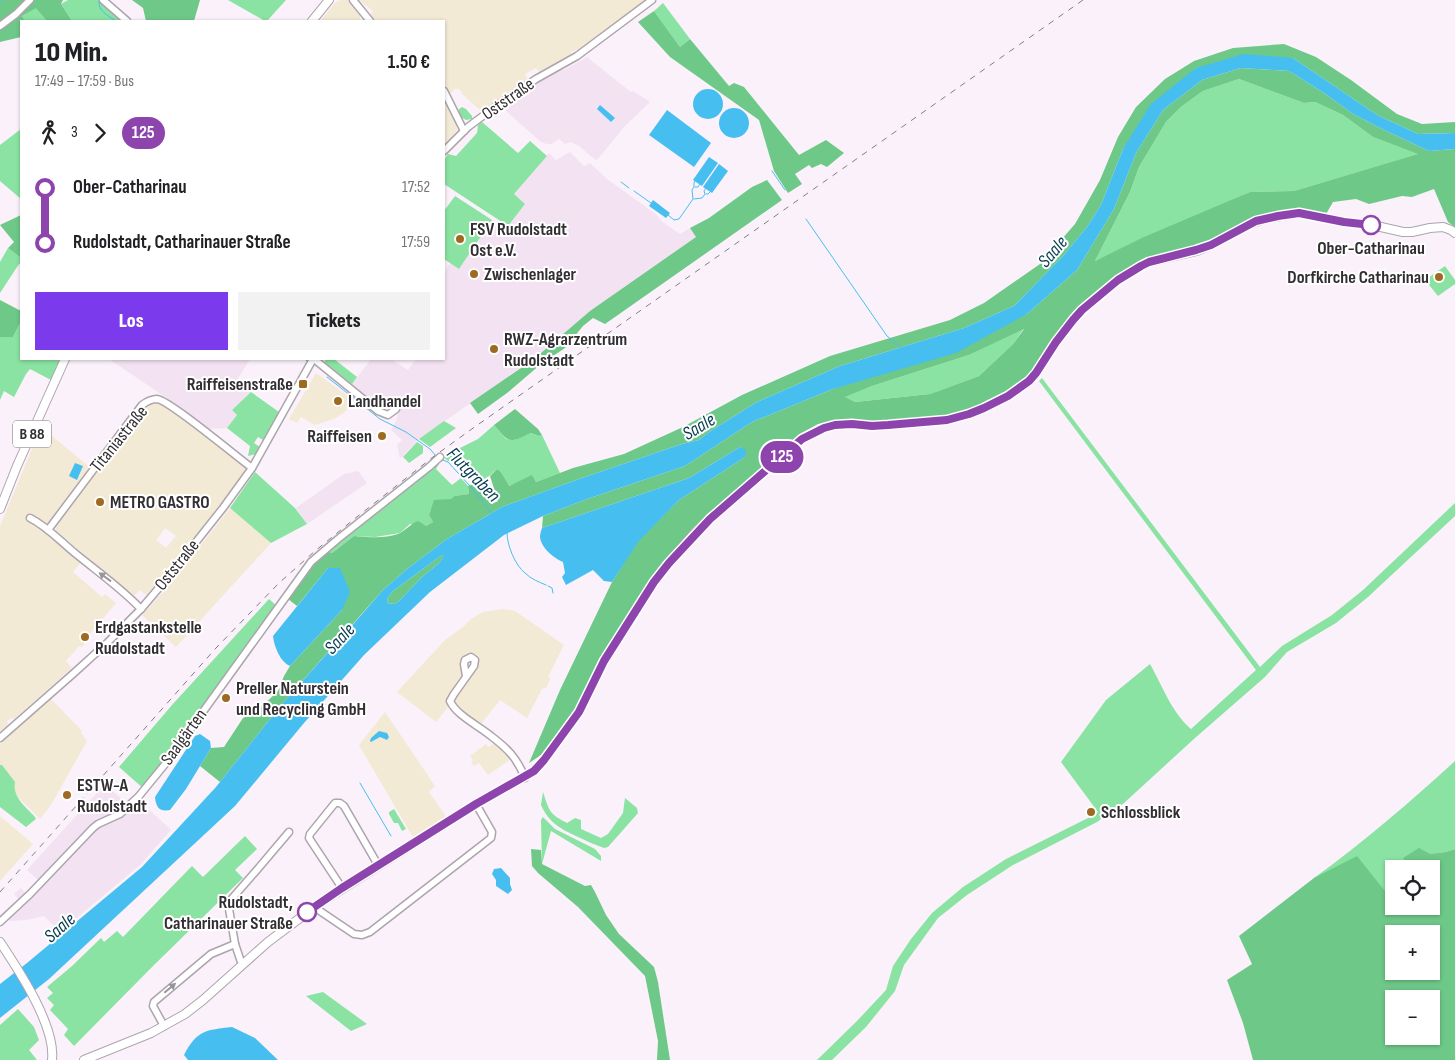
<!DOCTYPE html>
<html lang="de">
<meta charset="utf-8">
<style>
:root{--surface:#fff;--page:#f2f2f2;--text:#202124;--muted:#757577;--accent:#7c3aed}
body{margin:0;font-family:"Sofia Sans Condensed",sans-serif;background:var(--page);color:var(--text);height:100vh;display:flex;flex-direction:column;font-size:19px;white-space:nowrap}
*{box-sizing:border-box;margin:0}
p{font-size:16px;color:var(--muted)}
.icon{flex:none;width:28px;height:28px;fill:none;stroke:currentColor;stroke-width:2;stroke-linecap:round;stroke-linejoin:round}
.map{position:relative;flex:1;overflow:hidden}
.drawer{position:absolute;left:20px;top:20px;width:425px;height:340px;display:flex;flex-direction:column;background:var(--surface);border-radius:0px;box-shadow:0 1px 4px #0004}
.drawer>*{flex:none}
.badge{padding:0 10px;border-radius:16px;font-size:18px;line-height:32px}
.tools{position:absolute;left:1385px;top:860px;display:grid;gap:10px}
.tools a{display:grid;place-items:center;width:55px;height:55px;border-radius:0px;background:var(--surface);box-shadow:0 1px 4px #0004;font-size:25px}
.map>.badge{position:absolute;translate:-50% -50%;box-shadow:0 0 0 2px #fff}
.legs{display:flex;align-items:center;gap:8px;height:55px;padding:0 15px;font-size:16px}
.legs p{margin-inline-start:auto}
.overview{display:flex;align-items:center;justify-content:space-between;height:85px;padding:0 15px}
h1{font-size:28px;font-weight:800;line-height:38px}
.button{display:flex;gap:10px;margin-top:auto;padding:10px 15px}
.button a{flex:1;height:58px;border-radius:0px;background:var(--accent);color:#fff;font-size:20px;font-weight:800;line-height:58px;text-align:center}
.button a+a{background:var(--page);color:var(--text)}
ul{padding:0 15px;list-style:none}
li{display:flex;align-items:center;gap:18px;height:55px;font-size:19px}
li i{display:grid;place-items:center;width:8px;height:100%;margin:0 6px;background:currentColor}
li i::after{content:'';width:12px;height:12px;margin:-6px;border:4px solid;border-radius:50%;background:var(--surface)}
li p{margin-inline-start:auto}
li:first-child i{background:linear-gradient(#0000 50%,currentColor 0)}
li:last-child i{background:linear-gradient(currentColor 50%,#0000 0)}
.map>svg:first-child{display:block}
.commercial{fill:#f3ead5;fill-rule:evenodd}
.built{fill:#f3e3f2}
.green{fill:#8ae3a2}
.forest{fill:#6ec888;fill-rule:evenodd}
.water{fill:#46bff0;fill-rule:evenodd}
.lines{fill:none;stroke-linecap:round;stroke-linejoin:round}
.stream{stroke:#46bff0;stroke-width:1}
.minor-casing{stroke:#ada4ad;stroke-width:9}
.major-casing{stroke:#ada4ad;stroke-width:10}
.minor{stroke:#fff;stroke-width:6}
.major{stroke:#fff;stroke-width:8}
.rail{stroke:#847e84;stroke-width:1;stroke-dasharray:6 6;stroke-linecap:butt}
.oneway{fill:#989698}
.line-1-casing{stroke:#fff;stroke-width:11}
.line-1{stroke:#8e44ad;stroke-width:8}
.stop-1-dot{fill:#fff;stroke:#8e44ad;stroke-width:2.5}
.poi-dot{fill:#9e6a21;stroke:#fff;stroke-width:2}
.labels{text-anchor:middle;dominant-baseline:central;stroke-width:4;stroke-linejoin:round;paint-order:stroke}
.shield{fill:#fff;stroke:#706d70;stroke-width:1}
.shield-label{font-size:16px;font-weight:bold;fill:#322e32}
.street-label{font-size:18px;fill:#322e32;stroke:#fff}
.poi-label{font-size:18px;font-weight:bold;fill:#322e32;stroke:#fff;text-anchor:start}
.stop-label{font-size:18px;font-weight:bold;fill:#322e32;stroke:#fff}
.water-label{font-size:19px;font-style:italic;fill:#083e52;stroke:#fff}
</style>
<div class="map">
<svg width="1455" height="1060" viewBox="0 0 1455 1060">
<rect width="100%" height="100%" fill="#fbf1fa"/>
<g class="commercial">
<polygon points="341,0 347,0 352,5 360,15 360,21 320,21 336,2"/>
<polygon points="359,0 645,0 579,49 571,52 571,55 540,73 536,68 525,74 528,80 481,111 462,94 459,89 455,89 450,94 444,85 444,21 374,21 370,15 373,11"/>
<polygon points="444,101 456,125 457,130 444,146"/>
<polygon points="316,373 354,400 345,412 334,419 315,425 301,417 297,423 289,419"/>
<path d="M 158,401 L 188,420 L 243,464 L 245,470 L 233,489 L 163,577 L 146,595 L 140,590 L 134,596 L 56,531 L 56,523 L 122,436 L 127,433 L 125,431 L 145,405 ZM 165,528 L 176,536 L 166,548 L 156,540 Z"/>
<polygon points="41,427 92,469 45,531 82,561 73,572 102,597 105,594 116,603 89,635 91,636 82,647 79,646 66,661 72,668 14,719 11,718 7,721 8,725 0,731 0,526"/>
<polygon points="230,508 271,543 176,647 142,615 167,588"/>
<polygon points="503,609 515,611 564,645 548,677 550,679 547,687 542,689 527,718 500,700 481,724 462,712 455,704 456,697 478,665 477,658 475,656 470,654 466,655 463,658 462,680 447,697 446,702 448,707 436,722 397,692 445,640 464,626 471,619 483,612"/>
<polygon points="51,699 82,731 81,733 87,741 51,805 40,819 12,791 0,764 0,744"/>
<polygon points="385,712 435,786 429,792 447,818 414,839 359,745"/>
<polygon points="495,743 511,759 488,775 479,763 474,766 471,762 473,760 470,756 486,744 488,747"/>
<polygon points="0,816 33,844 0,881"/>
</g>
<g class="built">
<polygon points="587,57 631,92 633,91 650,102 624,127 597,160 593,158 579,146 571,142 565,144 559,139 552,144 547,144 541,142 506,111 516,100 517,94 561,69 564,70"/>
<polygon points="570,152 584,166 590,163 607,179 657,215 660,220 680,234 690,228 696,237 590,311 534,359 419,439 400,459 397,445 402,440 391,430 396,421 398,412 392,402 383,409 352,384 371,359 391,359 408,370 416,359 444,359 444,273 450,263 459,269 492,220 505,230 525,204 513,195 549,153 556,160"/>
<polygon points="109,359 250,359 236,382 251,392 232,410 237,415 227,428 207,429 152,388"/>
<polygon points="358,471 367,483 307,524 296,508 344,474"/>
<polygon points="105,784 127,804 130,810 139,800 171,830 140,865 60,932 44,916 26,920 10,921 7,918 23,904 14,894 21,888 26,894 39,881 27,870"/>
</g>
<g class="green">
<polygon points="68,0 100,0 125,21 72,21 61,4"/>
<polygon points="228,0 286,0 267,21 265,21"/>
<polygon points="663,3 690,39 680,47 654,11"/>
<polygon points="36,7 47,21 25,21 22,16"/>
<polygon points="1239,79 1304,103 1315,102 1343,115 1373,137 1419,154 1294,191 1250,192 1095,261 1130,192 1139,167 1166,122 1182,106 1203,91"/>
<polygon points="462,107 466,109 472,116 472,119 466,120 461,117 458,113 459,109"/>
<polygon points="482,122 518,153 530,141 547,156 514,194 525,204 508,226 444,184 444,160 448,154 456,156 477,133 478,125"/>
<polygon points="21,129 21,199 0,181 0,145"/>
<polygon points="455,196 492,220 459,269 444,259 444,211"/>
<polygon points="8,248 21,258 21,265 19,264 0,293 0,262"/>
<polygon points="1445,266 1455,280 1455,284 1438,296 1425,280"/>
<polygon points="21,321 21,359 58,359 60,360 51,380 30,369 26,374 14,397 4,391 0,400 0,337 13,337"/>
<polygon points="1024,328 1013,344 979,376 930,394 855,402 844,397 872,386 969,355"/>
<polygon points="325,359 334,359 357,377 352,384 325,363"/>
<path d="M 1042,378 L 1260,667 L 1282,646 L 1332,615 L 1363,590 L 1455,503 L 1455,516 L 1368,597 L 1336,623 L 1287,652 L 1265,677 L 1195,738 L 1124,803 L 1097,822 L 1013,865 L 967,895 L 938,918 L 904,965 L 895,991 L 866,1027 L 832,1060 L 817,1060 L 857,1021 L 886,990 L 893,966 L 911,939 L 932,913 L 963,887 L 1006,859 L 1092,816 L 1098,812 L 1061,762 L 1106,700 L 1150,664 C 1162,685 1172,713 1191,729 L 1256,670 L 1039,381 Z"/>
<polygon points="251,392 279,412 263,440 258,437 254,443 260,447 256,454 248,456 250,446 227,428 237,415 232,410"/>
<polygon points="444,421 456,428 430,447 419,439"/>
<polygon points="494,425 506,439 514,440 531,433 539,436 542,435 560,473 536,482 532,476 514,484 508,486 501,472 497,469 481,483 444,458 448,454 478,439"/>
<polygon points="417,442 423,446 423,453 409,463 403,457"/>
<polygon points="438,462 439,464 436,469 452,485 461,478 468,486 469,494 454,496 451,499 431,509 429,515 433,522 426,526 410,524 400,533 375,537 354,536 332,553 327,551 401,492 416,483 419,477"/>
<polygon points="255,472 295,508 307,524 271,543 230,508"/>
<polygon points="269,599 277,606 144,789 119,767 172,705"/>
<path d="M 1455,761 L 1455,849 L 1446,852 L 1404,858 L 1410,869 L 1394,869 L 1394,899 L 1392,901 L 1314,878 C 1364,842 1410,802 1455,761 Z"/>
<path d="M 0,765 L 2,765 L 15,782 C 12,797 26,807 35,817 L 36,819 L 26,827 L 0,807 Z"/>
<path d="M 543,792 C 549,810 549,814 567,823 L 575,818 L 581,820 L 581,829 L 601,838 L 608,834 L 623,813 L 625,798 L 637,808 L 638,813 L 608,847 L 604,848 C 595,845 587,841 578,837 C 561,829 549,823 541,805 Z"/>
<polygon points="394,809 406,829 402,831 398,823 394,823 389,814 389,812"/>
<polygon points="543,817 555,829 595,849 601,856 601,861 551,831 542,864 541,820"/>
<polygon points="245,836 257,849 235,870 243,878 153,966 74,1046 64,1035 68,1029 50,1010 54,1005 47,998 53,993 47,987 72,966 101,938 104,942 117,931 123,937 192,866 203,877"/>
<polygon points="323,992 367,1024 351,1031 306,996"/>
<polygon points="18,1009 34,1027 39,1040 29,1050 37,1060 0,1060 0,1025"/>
</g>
<g class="forest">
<polygon points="0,0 63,0 61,4 72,21 47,21 36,8 22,16 25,21 21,21 21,37 0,42"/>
<polygon points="132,0 200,0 194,21 146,21 143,8"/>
<polygon points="654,11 680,47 690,39 729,86 734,83 744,87 799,155 826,140 844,153 827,167 821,164 812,168 809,165 795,174 802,184 788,193 774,171 759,120 670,57 638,22"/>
<path d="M 1284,44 L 1316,57 L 1351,80 L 1397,114 L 1422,124 L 1455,122 L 1455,133 L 1418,134 L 1377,115 L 1293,58 L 1196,68 L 1123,149 L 1101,205 L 1087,227 L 1063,256 L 1014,306 L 964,328 L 840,366 L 757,402 L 709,432 L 699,440 L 682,444 L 579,479 L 502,507 L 447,539 L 407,569 L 382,591 L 282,704 L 220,782 L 200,766 L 211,748 L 224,747 L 243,718 L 256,712 L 278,691 L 284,676 L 290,666 L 342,610 L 328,568 L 297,606 L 288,599 L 321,555 L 327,551 L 332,553 L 354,536 C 368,537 384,539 398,534 C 404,532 410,524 418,521 L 426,526 L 433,522 L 429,515 L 434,500 L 451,499 L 454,496 L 469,494 L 468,486 L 473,484 L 492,504 L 498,501 L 490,476 L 497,469 L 501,472 L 509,486 L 532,475 L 536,482 L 573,468 L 624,454 L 683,427 L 742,395 L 830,356 L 950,320 L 984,303 L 1040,264 L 1075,224 L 1100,180 L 1118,137 L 1136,107 L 1165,79 L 1194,61 L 1233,48 Z"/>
<path d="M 1241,68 L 1289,71 L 1324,93 L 1353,114 L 1380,128 L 1429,151 L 1455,149 L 1455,227 L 1448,222 L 1434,189 L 1412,197 L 1402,196 L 1369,204 L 1356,199 L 1333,202 L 1326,214 L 1293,211 L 1267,214 L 1245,222 L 1205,243 L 1145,258 L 1117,276 L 1085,301 L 1052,340 L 1030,375 L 1006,393 L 982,405 L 948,416 L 872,423 L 853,419 L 836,421 L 818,424 L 800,434 L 766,467 L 693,528 L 653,577 L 602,657 L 579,709 L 553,747 L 529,763 L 560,690 L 612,582 L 637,542 L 679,500 L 745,457 L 740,447 L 689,478 L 542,528 L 543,516 L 587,499 L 685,466 L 752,422 L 833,389 L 1027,314 L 1077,270 L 1114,209 L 1136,153 L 1163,110 L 1202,80 ZM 1239,79 L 1304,103 L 1315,102 L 1343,115 L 1373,137 L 1418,154 L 1294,191 L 1250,192 L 1144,237 L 1095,261 L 1130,192 L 1139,167 L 1166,122 L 1182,106 L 1203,91 ZM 1024,329 L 1013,344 L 979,376 L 930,394 L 855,402 L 845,397 L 872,386 L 969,355 Z"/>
<polygon points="767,180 782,200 605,324 593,318 583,326 565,348 541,364 507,393 478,414 470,403 534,359 590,311 696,237 690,228 709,218 752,187"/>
<polygon points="21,215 21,258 8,248 14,242 0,225"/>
<polygon points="0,300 21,311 21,321 13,337 0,337"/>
<path d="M 515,409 L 538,429 L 542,435 L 539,436 L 531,433 C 509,443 510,444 494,425 Z"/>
<polygon points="442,555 445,555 439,563 422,577 399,601 395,604 387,603 388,597 393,591"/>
<path d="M 1419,848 L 1430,854 L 1446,852 L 1455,849 L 1455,1060 L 1253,1060 L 1243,1023 L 1227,980 L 1252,964 L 1239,936 L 1314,878 L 1357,856 L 1392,900 L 1394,899 L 1394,906 L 1431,906 L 1431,869 L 1410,869 L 1403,858 ZM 1394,934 L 1431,934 L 1431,971 L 1394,971 ZM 1394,999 L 1431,999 L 1431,1036 L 1394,1036 Z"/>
<polygon points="531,849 541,850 542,864 585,886 591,885 595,892 606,915 619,934 654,967 658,982 670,1060 657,1060 658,1041 645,976 578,907 538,873 532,866"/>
</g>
<g class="water">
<path d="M 1244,54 L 1293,58 L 1377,115 L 1418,134 L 1455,133 L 1455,149 L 1429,151 L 1380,128 L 1353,114 L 1324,93 L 1289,71 L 1241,68 L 1202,80 L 1163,110 L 1136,153 L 1114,209 L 1077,270 L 1027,314 L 956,353 L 833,389 L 752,422 L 685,466 L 587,499 L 543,516 L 504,535 L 430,592 L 364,655 L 304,723 L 235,806 L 49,979 L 0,1018 L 0,984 L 27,963 L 142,867 L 216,787 L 282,704 L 363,613 L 382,591 L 407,569 L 447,539 L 502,507 L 579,479 L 682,444 L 699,440 L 709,432 L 757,402 L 840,366 L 964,328 L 1014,306 L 1063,256 L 1087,227 L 1101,205 L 1123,149 L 1151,104 L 1196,68 ZM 442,555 L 444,556 L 439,563 L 422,577 L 399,601 L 395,604 L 387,603 L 388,597 L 393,591 Z"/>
<circle cx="708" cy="104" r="15"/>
<polygon points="600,105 615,118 611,122 597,109"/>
<circle cx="734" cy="123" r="15"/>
<polygon points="667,110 711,143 694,167 649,135"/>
<polygon points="709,157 718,163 702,186 693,180"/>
<polygon points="719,164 728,171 712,193 703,187"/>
<polygon points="653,200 670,213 666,218 649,206"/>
<path d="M 740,447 L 746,450 L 745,457 L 679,500 L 638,542 L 612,582 L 604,581 L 593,570 L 566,585 L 562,577 L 565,573 L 563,562 C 554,558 541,548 540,537 C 540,534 541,531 542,528 L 689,478 Z"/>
<polygon points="75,463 83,466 77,480 69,476"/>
<path d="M 328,568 L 340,568 L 350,592 L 342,610 L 290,666 C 280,662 274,646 273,636 Z"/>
<polygon points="379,731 387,733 389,737 387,740 380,737 371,742 370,741 371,738"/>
<path d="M 200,734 L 210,741 L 211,748 L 186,789 L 170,810 C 160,812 156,808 155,797 L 195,736 Z"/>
<polygon points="501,868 510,878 510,884 512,890 508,894 496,886 496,880 492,874 494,869"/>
<path d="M 232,1027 L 255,1038 L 278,1060 L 188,1060 L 184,1055 C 197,1030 206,1030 232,1027 Z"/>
</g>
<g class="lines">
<g class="stream">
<path d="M 99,1 C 98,12 108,15 116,21"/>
<polyline points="0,2 2,0"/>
<polyline points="772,171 785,190"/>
<polyline points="621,182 629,188"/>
<polyline points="695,187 698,187 700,184"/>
<polyline points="634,191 651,203"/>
<polyline points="706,194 708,194 710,192"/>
<polyline points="694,199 702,198 705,194 704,191 706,188"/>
<polyline points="668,215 674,220 679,219 693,199 692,190 694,187 694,183 695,181"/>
<polyline points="806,219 887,336 902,348"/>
<polyline points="305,359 307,361"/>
<polyline points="327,377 380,419 406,432 430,449 437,457"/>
<polyline points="440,459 448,462 469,485 492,513"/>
<path d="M 507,533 C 507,545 515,565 525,573 C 531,579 539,582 546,585"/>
<polyline points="548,586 552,588 553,593"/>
<polyline points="360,783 391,836"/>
</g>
<g class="minor-casing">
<g id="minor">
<polyline points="103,0 127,21"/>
<polyline points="353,0 370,21"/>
<polyline points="0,26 16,14 30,0"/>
<polyline points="444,91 464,131"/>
<polyline points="444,151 468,127 495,107 536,79 577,56 652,0"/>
<polyline points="314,359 378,411 388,415 396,409"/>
<path d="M 30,518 C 48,527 61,542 76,554 C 98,572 121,588 141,609"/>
<path d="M 48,530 L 142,405 C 146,402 151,399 157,399 C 169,400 237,457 252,468"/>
<path d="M 466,676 L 464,664 L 465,660 L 471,657 L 475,660 L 474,666 L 454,694 L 450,701 C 456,715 479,726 491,736 C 508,749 517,758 525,778"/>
<polyline points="0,738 74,673 107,643 141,609 169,576 223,508 252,468 313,359"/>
<polyline points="342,888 309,838 310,834 335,803 340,803 344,806 378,865"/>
<polyline points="314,907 354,934 362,935 370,932 491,838 492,832 476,804"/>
<polyline points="0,922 30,894 93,828 98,824 120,814 139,796 166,763 311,562 338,539 429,467 440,457"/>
<polyline points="242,965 235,944 228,903 256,871 289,832"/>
<polyline points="164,1026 153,1006 154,1002 211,954 235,944"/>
</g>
</g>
<g class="major-casing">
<g id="major">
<polyline points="312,21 329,0"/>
<polyline points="0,509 17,466 65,359"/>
<path d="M 0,942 C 18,969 56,1026 52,1060"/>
<polyline points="84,1060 151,1033 185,1014 203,1000 268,942 320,903 476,804 534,771 544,760 579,712 604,661 654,582 669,563 692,536 710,519 802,439 824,428 835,425 853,424 872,426 889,425 947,420 969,414 984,408 1008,396 1029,381 1036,373 1056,342 1073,320 1082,310 1118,280 1141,266 1149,262 1197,251 1211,245 1247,225 1264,219 1299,213 1344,222 1372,225 1403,232 1412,232 1430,228 1443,227 1451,230 1455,233"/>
</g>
</g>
<use href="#minor" class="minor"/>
<use href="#major" class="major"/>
<polyline class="rail" points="0,892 216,648 279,583 315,551 353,520 433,457 476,426 1083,0"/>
</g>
<defs><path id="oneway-solid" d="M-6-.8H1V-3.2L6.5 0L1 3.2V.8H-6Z" transform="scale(1.25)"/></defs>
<g class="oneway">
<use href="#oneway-solid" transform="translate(105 577) rotate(-144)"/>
<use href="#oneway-solid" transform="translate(170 988) rotate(-40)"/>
</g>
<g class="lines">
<g class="line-1-casing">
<polyline id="line-1" points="307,912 342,888 476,804 534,771 544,760 579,712 604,661 654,582 669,563 710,519 802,439 824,428 835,425 852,424 872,426 888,425 947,420 969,414 984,408 1008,396 1029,381 1036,373 1056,342 1073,320 1082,310 1118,280 1141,266 1149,262 1196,250 1211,245 1256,221 1278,216 1299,213 1344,222 1371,225"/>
</g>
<use href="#line-1" class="line-1"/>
</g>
<g class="stop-1-dot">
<circle cx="1371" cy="225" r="9"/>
<circle cx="307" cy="912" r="9"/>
</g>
<g class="poi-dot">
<circle cx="460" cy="239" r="5"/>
<circle cx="474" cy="274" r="5"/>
<circle cx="1439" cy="277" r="5"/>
<circle cx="494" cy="349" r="5"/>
<rect x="298" y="379" width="10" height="10" rx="2.5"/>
<circle cx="338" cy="401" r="5"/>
<circle cx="382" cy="436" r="5"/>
<circle cx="100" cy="502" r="5"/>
<circle cx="85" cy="637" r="5"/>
<circle cx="226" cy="698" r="5"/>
<circle cx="67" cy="795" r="5"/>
<circle cx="1091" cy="812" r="5"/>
</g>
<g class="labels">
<rect class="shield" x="13" y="420.5" width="38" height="27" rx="4"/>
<g class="shield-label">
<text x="32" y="434">B 88</text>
</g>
<g class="street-label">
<text transform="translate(508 99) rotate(-35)">Oststraße</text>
<text transform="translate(119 439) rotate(-51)">Titaniastraße</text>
<text transform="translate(177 565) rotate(-51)">Oststraße</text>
<text transform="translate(184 737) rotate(-54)">Saalgärten</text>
</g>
<g class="poi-label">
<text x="470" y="229">FSV Rudolstadt<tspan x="470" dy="21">Ost e.V.</tspan></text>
<text x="484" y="274">Zwischenlager</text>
<text x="1429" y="277" text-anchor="end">Dorfkirche Catharinau</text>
<text x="504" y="339">RWZ-Agrarzentrum<tspan x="504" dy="21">Rudolstadt</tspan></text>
<text x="293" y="384" text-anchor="end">Raiffeisenstraße</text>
<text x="348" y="401">Landhandel</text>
<text x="372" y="436" text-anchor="end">Raiffeisen</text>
<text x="110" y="502">METRO GASTRO</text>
<text x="95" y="627">Erdgastankstelle<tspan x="95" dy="21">Rudolstadt</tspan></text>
<text x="236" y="688">Preller Naturstein<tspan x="236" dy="21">und Recycling GmbH</tspan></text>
<text x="77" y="785">ESTW-A<tspan x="77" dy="21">Rudolstadt</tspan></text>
<text x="1101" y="812">Schlossblick</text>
</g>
<g class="stop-label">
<text x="1371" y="248">Ober-Catharinau</text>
<text x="293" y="902" text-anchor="end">Rudolstadt,<tspan x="293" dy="21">Catharinauer Straße</tspan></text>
</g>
<g class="water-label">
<text transform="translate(1053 252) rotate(-49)">Saale</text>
<text transform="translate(699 427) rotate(-31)">Saale</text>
<text transform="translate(473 475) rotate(46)">Flutgraben</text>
<text transform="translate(340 639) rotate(-47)">Saale</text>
<text transform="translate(60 928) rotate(-41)">Saale</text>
</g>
</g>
</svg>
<div class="tools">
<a><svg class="icon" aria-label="locate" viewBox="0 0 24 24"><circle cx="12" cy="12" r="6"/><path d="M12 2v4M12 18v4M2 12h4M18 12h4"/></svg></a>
<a>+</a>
<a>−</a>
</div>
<b class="badge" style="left:782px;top:457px;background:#8e44ad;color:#fff">125</b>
<section class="drawer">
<div class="overview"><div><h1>10 Min.</h1><p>17:49 – 17:59 · Bus</p></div><b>1.50 €</b></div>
<div class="legs"><svg class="icon" aria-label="walk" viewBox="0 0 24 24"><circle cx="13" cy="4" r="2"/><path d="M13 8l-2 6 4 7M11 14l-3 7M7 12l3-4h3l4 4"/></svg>3<svg class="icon" aria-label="forward" viewBox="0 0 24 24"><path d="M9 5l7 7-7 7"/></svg><b class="badge" style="background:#8e44ad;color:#fff">125</b></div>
<ul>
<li><i style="color:#8e44ad"></i><b>Ober-Catharinau</b><p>17:52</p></li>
<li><i style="color:#8e44ad"></i><b>Rudolstadt, Catharinauer Straße</b><p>17:59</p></li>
</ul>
<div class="button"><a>Los</a><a>Tickets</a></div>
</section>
</div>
